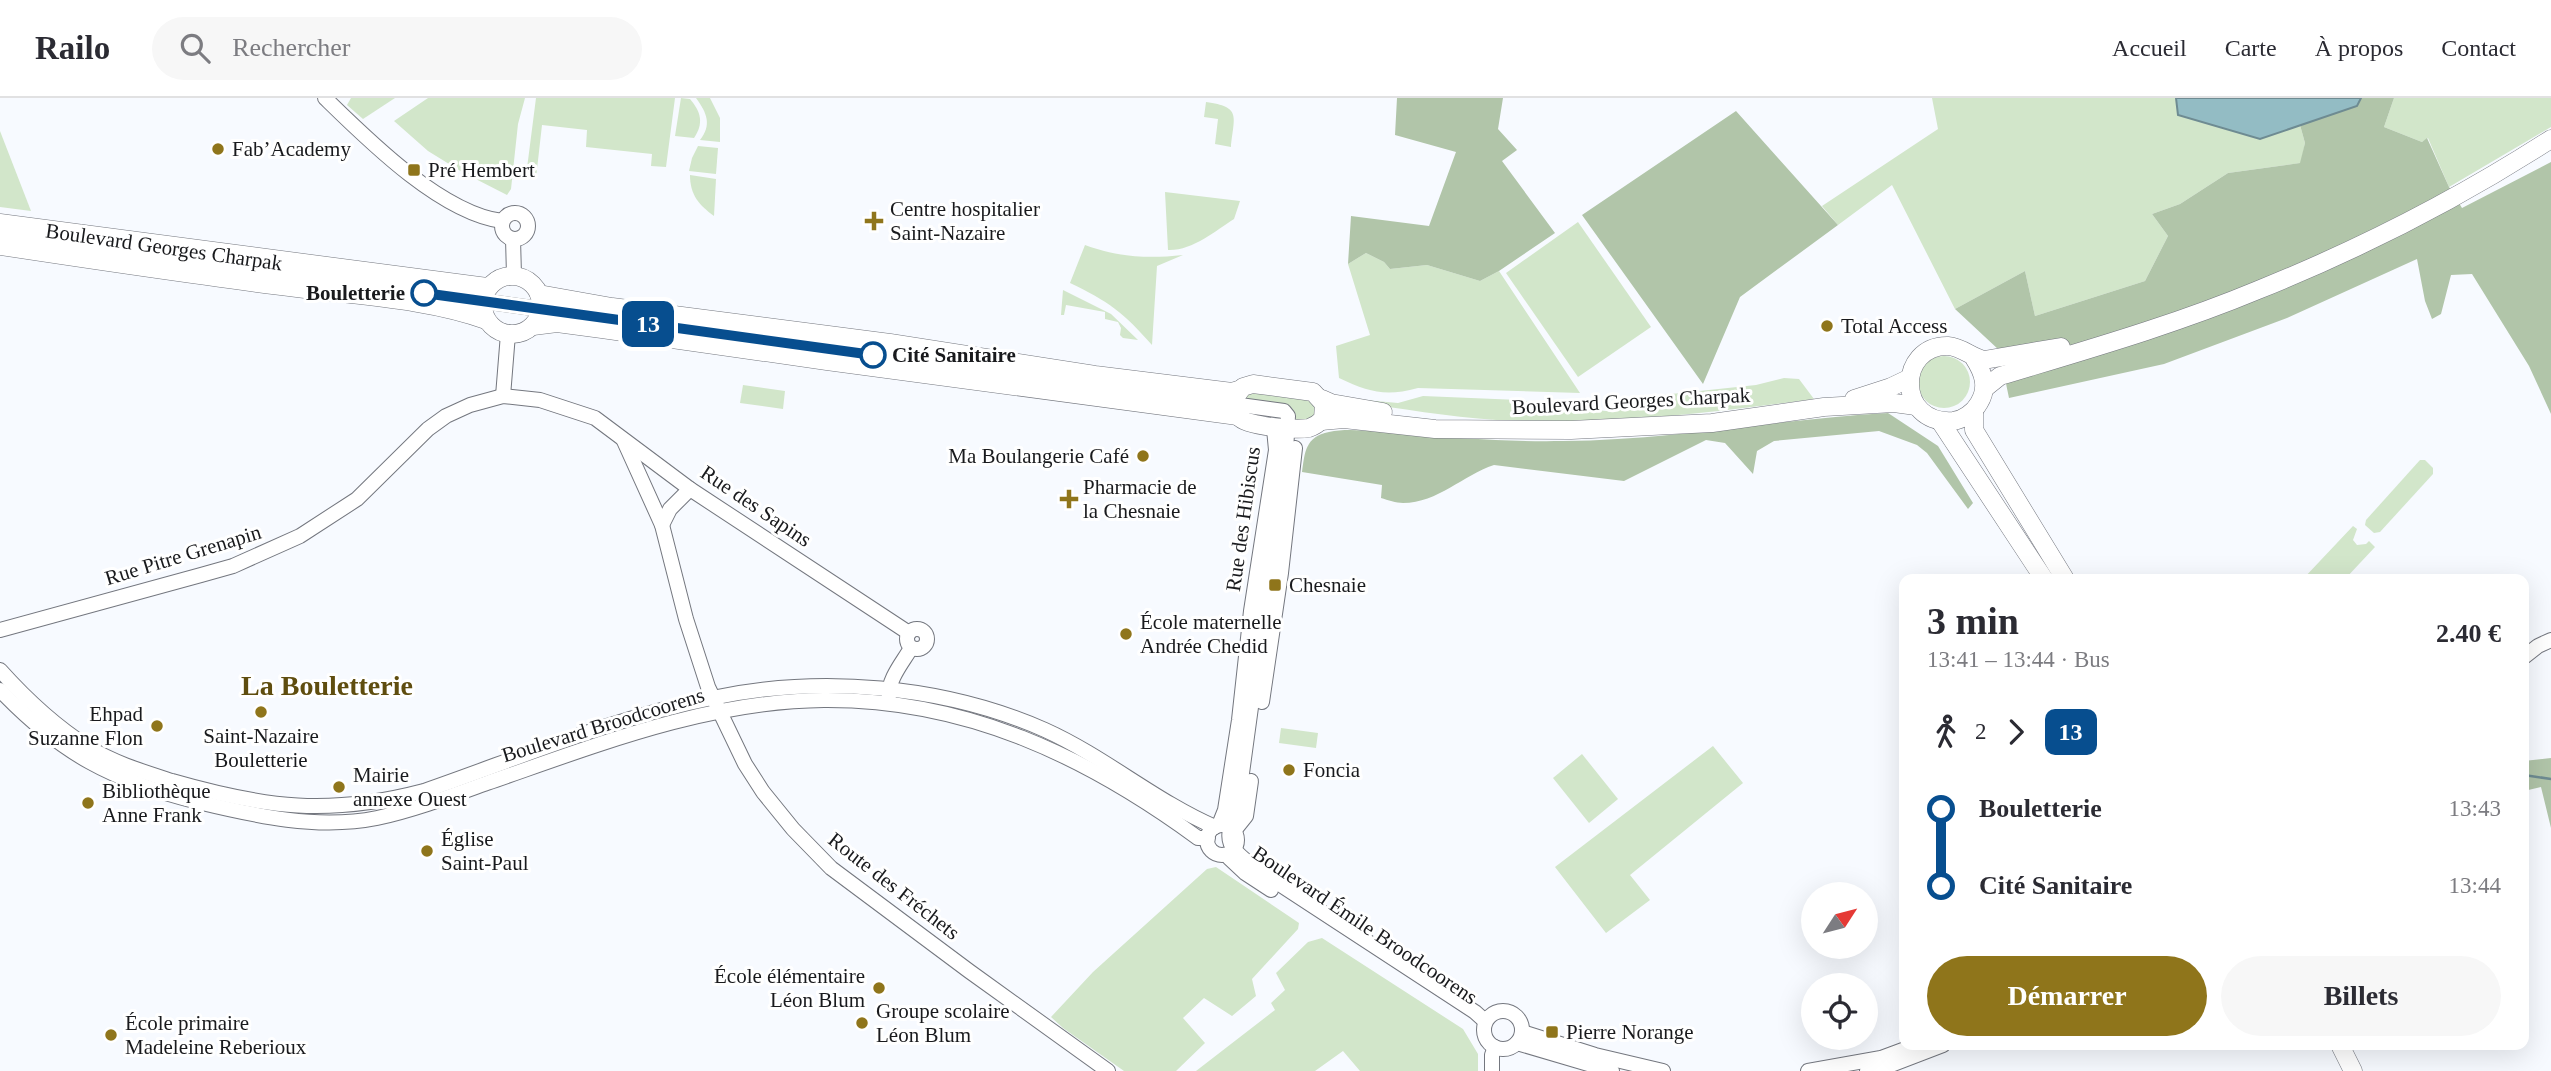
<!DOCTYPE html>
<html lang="fr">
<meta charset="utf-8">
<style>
:root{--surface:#fff;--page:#f7f7f7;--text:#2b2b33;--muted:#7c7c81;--line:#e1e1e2;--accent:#8f751b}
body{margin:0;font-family:Georgia,serif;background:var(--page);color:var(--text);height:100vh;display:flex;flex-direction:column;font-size:26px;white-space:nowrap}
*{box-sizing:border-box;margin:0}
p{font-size:23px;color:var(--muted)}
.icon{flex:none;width:38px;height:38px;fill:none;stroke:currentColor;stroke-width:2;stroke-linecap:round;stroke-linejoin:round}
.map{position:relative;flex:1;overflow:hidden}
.drawer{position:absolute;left:1899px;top:476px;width:630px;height:476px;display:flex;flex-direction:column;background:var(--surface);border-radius:14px;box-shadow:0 7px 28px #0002}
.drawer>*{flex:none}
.badge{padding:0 14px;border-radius:10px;font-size:24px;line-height:46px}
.needle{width:46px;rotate:54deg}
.buttons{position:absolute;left:1801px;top:784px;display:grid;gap:14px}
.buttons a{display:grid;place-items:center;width:77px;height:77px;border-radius:50%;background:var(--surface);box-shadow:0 7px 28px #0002;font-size:35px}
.map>.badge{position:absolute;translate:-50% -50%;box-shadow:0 0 0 4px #fff}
.legs{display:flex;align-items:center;gap:10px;height:77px;padding:0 28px;font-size:23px}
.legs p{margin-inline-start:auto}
.head{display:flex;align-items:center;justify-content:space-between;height:119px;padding:0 28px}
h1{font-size:38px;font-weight:700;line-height:52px}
.primary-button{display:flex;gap:14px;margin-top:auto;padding:14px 28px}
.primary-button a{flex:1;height:80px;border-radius:42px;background:var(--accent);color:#fff;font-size:28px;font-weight:700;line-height:80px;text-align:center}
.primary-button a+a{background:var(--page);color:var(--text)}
ul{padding:0 28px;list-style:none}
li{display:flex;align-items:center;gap:24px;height:77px;font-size:26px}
li i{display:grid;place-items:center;width:10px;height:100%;margin:0 9px;background:currentColor}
li i::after{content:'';width:18px;height:18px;margin:-9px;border:5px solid;border-radius:50%;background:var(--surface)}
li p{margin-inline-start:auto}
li:first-child i{background:linear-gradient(#0000 50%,currentColor 0)}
li:last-child i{background:linear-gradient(currentColor 50%,#0000 0)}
header{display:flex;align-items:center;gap:42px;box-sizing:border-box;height:98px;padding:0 35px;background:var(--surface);border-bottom:2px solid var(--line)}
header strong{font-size:33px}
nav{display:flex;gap:38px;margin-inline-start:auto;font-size:24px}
.search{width:490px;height:63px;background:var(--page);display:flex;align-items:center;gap:18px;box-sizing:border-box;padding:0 24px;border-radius:38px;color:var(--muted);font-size:26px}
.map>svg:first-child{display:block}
.green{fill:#d2e6ca}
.forest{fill:#b1c5a9}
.water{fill:#93bcc4;stroke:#6e8b92;stroke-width:2}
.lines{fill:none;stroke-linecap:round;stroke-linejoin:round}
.stream{stroke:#6e8b92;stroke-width:2.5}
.minor-casing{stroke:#74777f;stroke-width:16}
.major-casing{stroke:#74777f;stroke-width:19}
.minor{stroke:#fff;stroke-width:14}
.major{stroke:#fff;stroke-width:18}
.line-1-casing{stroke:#fff;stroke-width:16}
.line-1{stroke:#074e8f;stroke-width:10}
.poi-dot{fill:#8f751b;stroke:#fff;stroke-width:2.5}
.stop-1-dot{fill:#fff;stroke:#074e8f;stroke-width:3.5}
.labels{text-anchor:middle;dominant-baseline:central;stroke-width:6;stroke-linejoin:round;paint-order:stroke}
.poi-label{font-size:21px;fill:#191a1d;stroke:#fff;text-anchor:start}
.street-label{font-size:21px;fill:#191a1d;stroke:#fff}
.stop-label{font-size:21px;font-weight:bold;fill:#191a1d;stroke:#fff;text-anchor:end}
.district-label{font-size:28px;font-weight:bold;fill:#5f4d0f;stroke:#fff}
</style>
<header>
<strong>Railo</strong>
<div class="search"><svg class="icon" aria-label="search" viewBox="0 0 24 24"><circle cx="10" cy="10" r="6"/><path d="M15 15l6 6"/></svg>Rechercher</div>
<nav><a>Accueil</a><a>Carte</a><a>À propos</a><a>Contact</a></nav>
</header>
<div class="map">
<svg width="2551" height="973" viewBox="0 0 2551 973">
<rect width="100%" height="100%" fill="#f7faff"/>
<g class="green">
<polygon points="351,0 395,0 363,21 347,7"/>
<polygon points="428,0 525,0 518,26 511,91 507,97 462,74 428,53 394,23"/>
<polygon points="536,0 675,0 666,69 651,68 652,56 586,49 587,32 542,27 536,80 526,78"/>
<path d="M 681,0 L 690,1 C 701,14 704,25 694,40 L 675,38 Z"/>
<path d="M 696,0 L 710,0 L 720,20 L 720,44 L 700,42 C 712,27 707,15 696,0 Z"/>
<polygon points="1932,0 2176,0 2178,17 2260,41 2300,27 2305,45 2301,65 2228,75 2180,106 2152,116 2168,138 2145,183 2035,218 2025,173 1955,211 1892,87 1838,127 1822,108 1938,31"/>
<polygon points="2394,0 2551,0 2551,29 2449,89 2428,40 2422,44 2384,29"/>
<path d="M 1206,4 C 1242,9 1234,18 1231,49 L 1215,46 L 1218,21 L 1204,19 Z"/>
<polygon points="0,33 31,113 0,109"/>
<polygon points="698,48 718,50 716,76 689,73 692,60"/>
<path d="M 690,77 L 716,81 L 714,118 C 699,107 690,97 690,77 Z"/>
<path d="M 1165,94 L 1240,103 L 1234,121 C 1215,133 1192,153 1168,152 Z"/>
<polygon points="1578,124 1651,229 1578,279 1506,175"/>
<path d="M 1085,147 C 1118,159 1147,161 1183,157 L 1157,168 L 1152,247 C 1124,215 1108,203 1070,185 Z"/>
<path d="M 1366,155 L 1384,164 L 1390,171 L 1427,167 L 1480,183 L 1499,173 L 1580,295 L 1418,290 C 1385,299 1369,294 1339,280 L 1336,248 L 1370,237 L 1348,166 Z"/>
<polygon points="1063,192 1111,216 1138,242 1123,240 1120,237 1121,230 1118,224 1105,221 1105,214 1066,207 1064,217 1061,217"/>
<circle cx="1944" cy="284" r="26"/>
<path d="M 1784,280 L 1799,281 L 1814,301 C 1709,315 1602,328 1496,322 C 1448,319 1400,310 1353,304 L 1354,301 L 1398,305 L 1423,298 L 1519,302 L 1563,310 L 1588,307 C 1607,319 1626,312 1643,299 L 1756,287 Z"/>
<polygon points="743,287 785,293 783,311 740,305"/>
<polygon points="1254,293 1305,298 1317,307 1314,320 1296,323 1294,316 1241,301"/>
<polygon points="2420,362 2425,362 2433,370 2433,376 2380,434 2374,435 2365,427 2366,422"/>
<polygon points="2353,428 2357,431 2353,442 2357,447 2366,446 2369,443 2375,449 2345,481 2303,481"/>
<polygon points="1281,630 1318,635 1316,650 1279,645"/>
<polygon points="1713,648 1743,685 1630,777 1650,802 1606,835 1555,769"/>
<polygon points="1582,656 1618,701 1589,725 1553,680"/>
<polygon points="1216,769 1299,825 1298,831 1252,881 1256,898 1232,918 1204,900 1183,920 1205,945 1176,973 1124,973 1063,930 1051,919 1093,874 1207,771"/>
<polygon points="1322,840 1463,931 1478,956 1478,973 1360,973 1343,953 1315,973 1196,973 1275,912 1271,905 1285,892 1276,875 1308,844"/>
</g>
<g class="forest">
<polygon points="1397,0 1503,0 1498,31 1517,52 1502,63 1555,135 1499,173 1480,183 1427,167 1390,171 1384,164 1366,155 1348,166 1351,118 1429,128 1456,54 1395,37"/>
<polygon points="2361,0 2394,0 2384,29 2422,44 2427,40 2449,89 2462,110 2551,64 2551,316 2529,268 2472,176 2451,177 2441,216 2432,221 2425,203 2417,161 2287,220 2164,266 2009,300 1999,252 1955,211 2025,173 2035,218 2145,183 2168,138 2152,116 2180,106 2228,75 2300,65 2305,45 2300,27 2356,8"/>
<polygon points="1736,13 1838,127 1740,199 1703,286 1582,117"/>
<path d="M 1888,315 L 1938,348 L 1973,405 L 1968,411 L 1927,355 L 1917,347 L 1879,333 L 1774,343 L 1757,353 L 1753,376 L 1725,345 L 1706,342 L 1624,383 L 1494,367 C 1463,377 1438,405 1403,405 C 1396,405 1388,402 1381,400 L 1382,387 L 1302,374 C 1305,354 1305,339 1329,334 C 1352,329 1380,335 1404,336 C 1457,340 1510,344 1563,343 C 1672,342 1779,321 1888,315 Z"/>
<polygon points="2551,660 2551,730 2541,689 2524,693 2524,663"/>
</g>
<polygon class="water" points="2176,0 2361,0 2357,8 2260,41 2178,17"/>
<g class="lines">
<polyline class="stream" points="2524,677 2551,681"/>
<g class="minor-casing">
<g id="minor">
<path d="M 325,0 C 368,42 441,115 502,123"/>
<circle cx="515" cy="128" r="13"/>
<path d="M 0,137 L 1284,313 L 1288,318 L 1286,353 L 1239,697 C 1229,742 1217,742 1258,772 L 1475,914 L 1485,923"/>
<polyline points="513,141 514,177"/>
<polyline points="503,298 508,236"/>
<polyline points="624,343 662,427 686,521 708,589 745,666 763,694 793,731 831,770 969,873 1108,973"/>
<polyline points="662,427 670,411 690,391"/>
<circle cx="917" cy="541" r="10"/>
<polyline points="0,532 201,477 233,468 300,438 357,401 428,331 446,318 470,307 503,298 540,302 595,320 690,391 909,535"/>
<polyline points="2524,559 2538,548 2551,542"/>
<path d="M 0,572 C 26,601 55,628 88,649 C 114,665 144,674 172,683 C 266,710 329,718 424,693 C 519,660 613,620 712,600 C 820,577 943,587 1045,632 C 1105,659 1155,703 1215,729"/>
<path d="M 0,592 C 61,656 113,683 198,704 C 256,718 318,732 377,720 C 414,712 451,698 487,685 C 597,647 707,603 824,602 C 966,601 1086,658 1198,740 L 1208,740"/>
<path d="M 889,598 C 888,581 903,564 911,550"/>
<polyline points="1262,604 1281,475 1295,350"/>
<polyline points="1219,727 1225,712 1239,622 1251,513 1276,352 1274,331 1270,328"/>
<circle cx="1222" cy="742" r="15"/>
<polyline points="1234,733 1246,718 1251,683"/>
<polyline points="1229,760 1245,775 1271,792"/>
<circle cx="1503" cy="932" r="19"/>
<polyline points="1522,934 1595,957 1663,973"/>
<polyline points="1517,945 1612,973"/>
<polyline points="1492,973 1492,957 1495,949"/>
<polyline points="1808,973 1881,960 1916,947"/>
<polyline points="1867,973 1883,970 1943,947"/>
</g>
</g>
<g class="major-casing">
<g id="major">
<polyline points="0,125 487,189"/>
<path d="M 0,148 C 99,163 198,178 297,190 C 358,198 428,201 486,222"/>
<circle cx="512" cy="207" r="29"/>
<polyline points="539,196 612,209 890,245 1095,277 1232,294 1238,292"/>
<polyline points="533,228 557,225 602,231 827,263 1238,318"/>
<path d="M 1974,260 C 1983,274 1989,289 1979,305 C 1974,314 1963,322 1953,323 C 1896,327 1897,247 1948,248 C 1962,249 1971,259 1984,262 L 2061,249"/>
<path d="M 1253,286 L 1313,294 L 1324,306 L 1323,321 C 1319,325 1315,328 1309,330 C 1297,332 1247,329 1239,319 C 1235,314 1235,305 1236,298 L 1243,289 Z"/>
<path d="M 1985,290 L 2000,278 C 2086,252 2174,227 2258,192 C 2360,151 2458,101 2551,41"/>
<polyline points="1322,301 1331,305 1383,314"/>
<polyline points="1854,301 1891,289 1910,280"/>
<polyline points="1974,313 1974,332 2065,481"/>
<polyline points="1321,323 1344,321 1435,331 1571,332 1712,325 1824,309 1894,305 1916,308"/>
<polyline points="1940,323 2044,481"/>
<polyline points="2340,947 2353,973"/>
</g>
</g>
<use href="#minor" class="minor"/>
<use href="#major" class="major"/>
</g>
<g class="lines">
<g class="line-1-casing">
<polyline id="line-1" points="424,195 873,257"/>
</g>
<use href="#line-1" class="line-1"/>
</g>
<g class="poi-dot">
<circle cx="218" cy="51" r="7"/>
<rect x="407" y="65" width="14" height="14" rx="3.5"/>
<path d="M870.5 112.5h7v7h7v7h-7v7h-7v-7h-7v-7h7z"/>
<circle cx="1827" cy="228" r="7"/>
<circle cx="1143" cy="358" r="7"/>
<path d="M1065.5 390.5h7v7h7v7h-7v7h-7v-7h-7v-7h7z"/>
<rect x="1268" y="480" width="14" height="14" rx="3.5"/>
<circle cx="1126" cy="536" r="7"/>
<circle cx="261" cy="614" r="7"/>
<circle cx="157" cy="628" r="7"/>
<circle cx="1289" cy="672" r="7"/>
<circle cx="339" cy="689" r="7"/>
<circle cx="88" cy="705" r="7"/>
<circle cx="427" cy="753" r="7"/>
<circle cx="879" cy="890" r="7"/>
<circle cx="862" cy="925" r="7"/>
<rect x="1545" y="927" width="14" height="14" rx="3.5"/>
<circle cx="111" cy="937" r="7"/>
</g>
<g class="stop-1-dot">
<circle cx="424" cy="195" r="12"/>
<circle cx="873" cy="257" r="12"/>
</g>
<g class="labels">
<g class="poi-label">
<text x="232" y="51">Fab’Academy</text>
<text x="428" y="72">Pré Hembert</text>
<text x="890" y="111">Centre hospitalier<tspan x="890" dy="24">Saint-Nazaire</tspan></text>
<text x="1841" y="228">Total Access</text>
<text x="1129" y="358" text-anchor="end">Ma Boulangerie Café</text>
<text x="1083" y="389">Pharmacie de<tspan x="1083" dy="24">la Chesnaie</tspan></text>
<text x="1289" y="487">Chesnaie</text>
<text x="1140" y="524">École maternelle<tspan x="1140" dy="24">Andrée Chedid</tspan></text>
<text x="143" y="616" text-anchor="end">Ehpad<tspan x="143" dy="24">Suzanne Flon</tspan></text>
<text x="261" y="638" text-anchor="middle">Saint-Nazaire<tspan x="261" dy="24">Bouletterie</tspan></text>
<text x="1303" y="672">Foncia</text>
<text x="353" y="677">Mairie<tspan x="353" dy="24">annexe Ouest</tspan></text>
<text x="102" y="693">Bibliothèque<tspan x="102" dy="24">Anne Frank</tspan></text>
<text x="441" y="741">Église<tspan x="441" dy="24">Saint-Paul</tspan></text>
<text x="865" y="878" text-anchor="end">École élémentaire<tspan x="865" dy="24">Léon Blum</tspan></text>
<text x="876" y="913">Groupe scolaire<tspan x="876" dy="24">Léon Blum</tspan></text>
<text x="125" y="925">École primaire<tspan x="125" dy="24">Madeleine Reberioux</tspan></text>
<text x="1566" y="934">Pierre Norange</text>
</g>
<g class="street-label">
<text transform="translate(164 149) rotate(8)">Boulevard Georges Charpak</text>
<text transform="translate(1631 303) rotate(-3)">Boulevard Georges Charpak</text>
<text transform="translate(756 408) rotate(34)">Rue des Sapins</text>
<text transform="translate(1243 421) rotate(-82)">Rue des Hibiscus</text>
<text transform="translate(183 457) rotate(-17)">Rue Pitre Grenapin</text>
<text transform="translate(603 627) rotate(-17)">Boulevard Broodcoorens</text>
<text transform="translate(894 788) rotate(38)">Route des Fréchets</text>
<text transform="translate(1365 827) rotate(34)">Boulevard Émile Broodcoorens</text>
</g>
<g class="stop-label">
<text x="405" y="195">Bouletterie</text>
<text x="892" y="257" text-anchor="start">Cité Sanitaire</text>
</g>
<g class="district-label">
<text x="327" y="587">La Bouletterie</text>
</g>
</g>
</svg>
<div class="buttons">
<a><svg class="needle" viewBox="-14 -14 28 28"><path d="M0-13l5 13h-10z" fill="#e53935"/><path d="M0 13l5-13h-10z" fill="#7c7c81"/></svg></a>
<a><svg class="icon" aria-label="locate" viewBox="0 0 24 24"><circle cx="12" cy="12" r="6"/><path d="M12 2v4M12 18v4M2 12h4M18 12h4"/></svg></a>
</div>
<b class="badge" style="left:648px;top:226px;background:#074e8f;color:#fff">13</b>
<section class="drawer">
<div class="head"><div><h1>3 min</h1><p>13:41 – 13:44 · Bus</p></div><b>2.40 €</b></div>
<div class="legs"><svg class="icon" aria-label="walk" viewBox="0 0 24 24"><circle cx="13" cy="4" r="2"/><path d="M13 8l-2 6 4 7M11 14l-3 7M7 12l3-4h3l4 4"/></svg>2<svg class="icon" aria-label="forward" viewBox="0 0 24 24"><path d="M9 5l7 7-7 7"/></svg><b class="badge" style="background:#074e8f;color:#fff">13</b></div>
<ul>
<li><i style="color:#074e8f"></i><b>Bouletterie</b><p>13:43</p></li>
<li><i style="color:#074e8f"></i><b>Cité Sanitaire</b><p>13:44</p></li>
</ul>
<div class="primary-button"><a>Démarrer</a><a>Billets</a></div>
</section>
</div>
